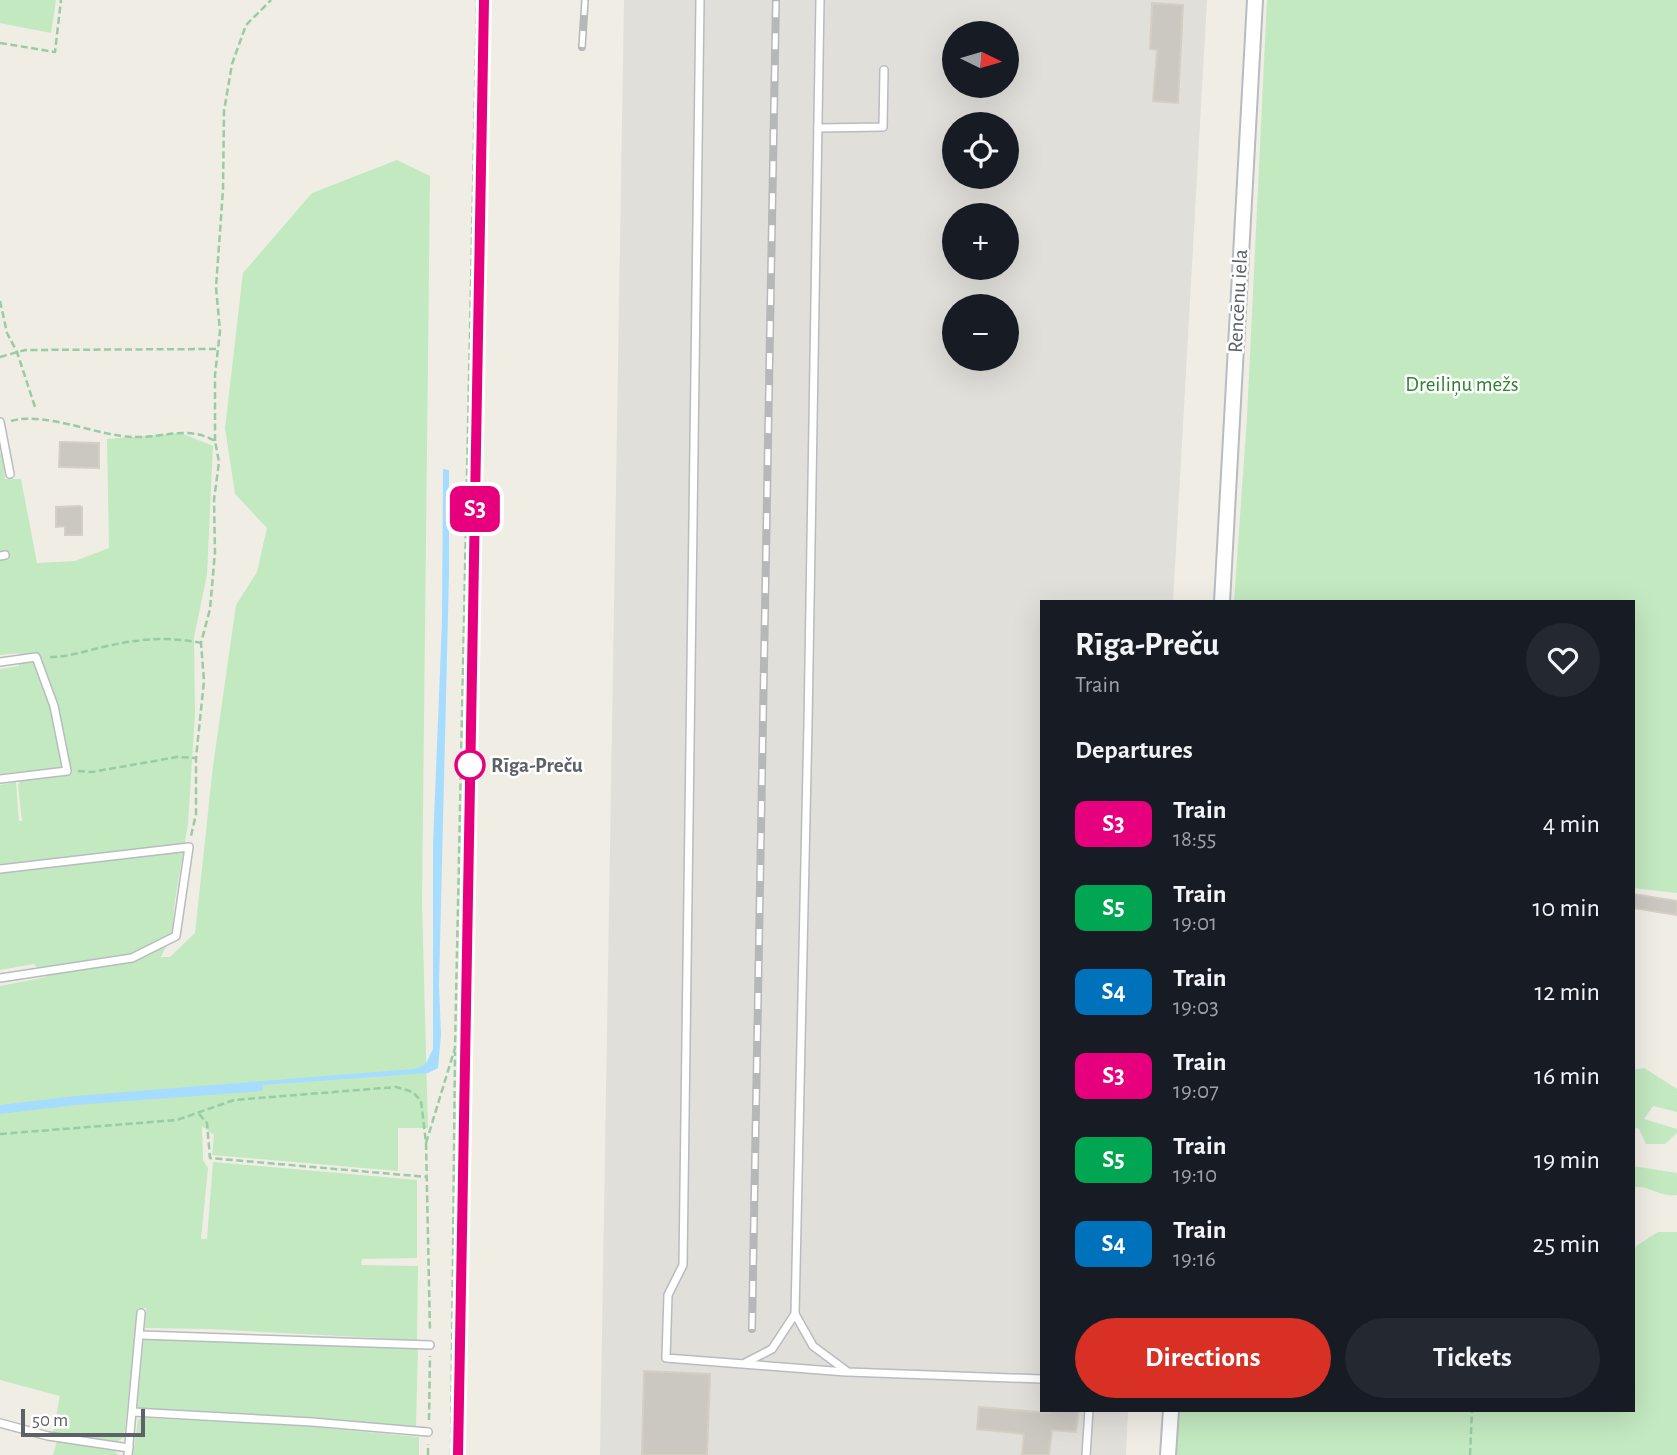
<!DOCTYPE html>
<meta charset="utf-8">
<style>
:root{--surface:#171b24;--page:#242831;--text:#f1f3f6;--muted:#9ea1a6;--accent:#d93025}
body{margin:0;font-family:"Alegreya Sans",sans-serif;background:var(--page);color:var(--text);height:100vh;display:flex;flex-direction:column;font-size:26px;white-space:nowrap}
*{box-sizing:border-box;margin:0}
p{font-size:23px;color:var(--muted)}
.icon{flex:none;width:38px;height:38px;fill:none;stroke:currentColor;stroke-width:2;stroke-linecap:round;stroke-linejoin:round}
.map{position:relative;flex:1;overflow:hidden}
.side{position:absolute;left:1040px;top:600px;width:595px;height:812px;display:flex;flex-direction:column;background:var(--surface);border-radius:0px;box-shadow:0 7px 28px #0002}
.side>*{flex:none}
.badge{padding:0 14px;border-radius:10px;font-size:24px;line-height:46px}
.needle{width:46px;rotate:95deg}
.controls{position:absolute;left:942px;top:21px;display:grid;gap:14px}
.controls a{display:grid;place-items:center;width:77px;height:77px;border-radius:50%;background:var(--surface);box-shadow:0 7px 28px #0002;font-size:35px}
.scale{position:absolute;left:21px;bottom:18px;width:124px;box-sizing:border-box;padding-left:7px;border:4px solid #5d6267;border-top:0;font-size:19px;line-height:24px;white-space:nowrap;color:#5d6267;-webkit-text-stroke:5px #fff;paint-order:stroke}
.map>.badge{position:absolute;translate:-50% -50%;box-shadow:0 0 0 4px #fff}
h2{padding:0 35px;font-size:26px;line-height:63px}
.round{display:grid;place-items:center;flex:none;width:74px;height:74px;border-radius:37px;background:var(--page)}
.headline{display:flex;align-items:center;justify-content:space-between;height:119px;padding:0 35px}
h1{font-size:33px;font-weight:600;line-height:52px}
.primary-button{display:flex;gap:14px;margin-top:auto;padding:14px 35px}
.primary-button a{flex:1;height:80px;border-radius:42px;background:var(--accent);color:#fff;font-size:28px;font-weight:600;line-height:80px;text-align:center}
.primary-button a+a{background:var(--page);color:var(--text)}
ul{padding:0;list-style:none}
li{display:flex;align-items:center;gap:21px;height:84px;padding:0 35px}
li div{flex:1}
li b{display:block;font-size:26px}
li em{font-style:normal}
li .badge{min-width:77px;font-weight:700;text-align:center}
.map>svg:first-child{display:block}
.industrial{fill:#e1dfda;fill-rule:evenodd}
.green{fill:#c2e9c0}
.water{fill:#a6dcff}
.building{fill:#cbc8c2;stroke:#d5cfc3;stroke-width:2}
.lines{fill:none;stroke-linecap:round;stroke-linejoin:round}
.service-casing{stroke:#b8bbc0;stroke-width:10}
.minor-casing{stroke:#b8bbc0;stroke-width:18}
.path{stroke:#99cba5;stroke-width:2.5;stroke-dasharray:7 3.5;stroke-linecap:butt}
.service{stroke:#fff;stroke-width:7}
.minor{stroke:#fff;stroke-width:14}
.rail-casing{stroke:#b6b7b8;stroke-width:8}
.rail{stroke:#fff;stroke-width:5;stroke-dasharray:16;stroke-linecap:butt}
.line-casing{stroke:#fff;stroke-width:16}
.line{stroke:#e6007e;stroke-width:10}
.stop-dot{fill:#fff;stroke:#e6007e;stroke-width:3.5}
.labels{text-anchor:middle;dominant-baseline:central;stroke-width:5;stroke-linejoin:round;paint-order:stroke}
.street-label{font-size:21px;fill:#5d6267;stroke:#fff}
.park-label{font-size:21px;fill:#2f8330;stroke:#fff}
.stop-label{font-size:21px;font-weight:bold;fill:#5d6267;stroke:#fff;text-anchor:start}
</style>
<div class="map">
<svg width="1677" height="1455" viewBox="0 0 1677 1455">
<rect width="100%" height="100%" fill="#f0ede5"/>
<path class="industrial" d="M 624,0 L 1207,0 L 1173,602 L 1041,602 L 1041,1410 L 1128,1411 L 1126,1455 L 600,1455 ZM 954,33 L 1006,33 L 1006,86 L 954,86 ZM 954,124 L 1006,124 L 1006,177 L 954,177 ZM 954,215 L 1006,215 L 1006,268 L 954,268 ZM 954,306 L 1006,306 L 1006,359 L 954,359 Z"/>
<g class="green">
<polygon points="0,0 56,0 51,33 0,23"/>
<polygon points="1267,0 1677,0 1677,893 1633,888 1633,602 1234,602 1247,417"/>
<polygon points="397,160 430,176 422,902 428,1128 398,1128 398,1171 212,1155 214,1135 202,1126 203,1160 208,1168 201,1239 207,1239 213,1162 417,1180 417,1258 362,1259 361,1265 418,1266 417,1340 209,1329 145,1328 146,1308 138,1308 124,1437 117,1442 53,1432 60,1396 0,1380 0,986 46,977 34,964 0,970 0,785 16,782 19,821 22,821 18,785 27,771 0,774 0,669 19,666 19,653 0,655 0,560 8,558 0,551 0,453 2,452 5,479 21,479 37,563 75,561 109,548 107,439 181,433 213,446 207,575 194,637 195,713 188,824 175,900 172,934 161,957 170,957 195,933 213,766 236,605 257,572 267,528 235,494 225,428 243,273 312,193"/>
<polygon points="1644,1068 1677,1089 1677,1112 1653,1106 1644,1119 1677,1129 1677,1133 1665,1144 1646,1144 1639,1129 1633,1127 1633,1070"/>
<path d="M 1633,1166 L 1677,1173 L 1677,1195 C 1661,1198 1649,1185 1633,1187 Z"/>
<polygon points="1658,1232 1677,1232 1677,1455 1173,1455 1176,1411 1633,1410 1633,1255 1636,1246"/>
<polygon points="144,1337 418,1349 416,1426 137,1410"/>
<polygon points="145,1418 301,1426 419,1437 419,1455 133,1455 138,1419"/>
<polygon points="57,1441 115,1451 118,1455 53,1455"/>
</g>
<path class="water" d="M 443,469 L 449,470 L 449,573 L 439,986 L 441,1035 L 438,1068 L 428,1073 L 263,1085 L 262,1091 L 76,1105 L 0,1114 L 0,1105 L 76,1096 L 413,1069 C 430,1065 426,1061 433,1049 L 433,845 L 442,621 Z"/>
<g class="building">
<polygon points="1152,3 1183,5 1178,103 1153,101 1157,50 1150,49"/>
<polygon points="60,442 99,443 99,468 59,467"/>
<polygon points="79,506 82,507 82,535 65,535 65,526 56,527 56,507"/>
<polygon points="1633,894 1677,901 1677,915 1633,908"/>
<polygon points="644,1371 710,1374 707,1455 642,1455"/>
<polygon points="979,1407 1050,1413 1050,1410 1079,1410 1076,1432 1052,1430 1049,1455 1022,1455 1024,1434 977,1429"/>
</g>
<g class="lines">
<g class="service-casing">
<g id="service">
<polyline points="700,0 683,1265 668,1295 666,1358 846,1372"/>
<polyline points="820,0 808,724 795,1314 813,1346 848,1372 1041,1379"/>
<polyline points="818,128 883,127 884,70"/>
<polyline points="0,422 10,474"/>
<polyline points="0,556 5,555"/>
<polyline points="0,662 36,657 54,706 67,771 0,779"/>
<polyline points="0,869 189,847 176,936 132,958 0,978"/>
<polyline points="141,1335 430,1345"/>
<polyline points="745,1363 772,1349 795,1314"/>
<polyline points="133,1412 312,1422 428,1432"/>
<polyline points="0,1423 48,1436 129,1448"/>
<polyline points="128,1455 141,1313"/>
<polyline points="1086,1455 1089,1410"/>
</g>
</g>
<g class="minor-casing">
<g id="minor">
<polyline points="1222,602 1255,0"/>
<polyline points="1168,1455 1171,1410"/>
</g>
</g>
<g class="path">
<polyline points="0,43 55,52 61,0"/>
<polyline points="0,301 7,333 17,352 35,407"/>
<polyline points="0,357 25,350 218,349"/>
<path d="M 11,421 C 47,411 99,437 135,437 C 163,438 188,425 215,441 L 219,462 L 214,500 L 215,552 L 210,609 L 201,643 L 204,681 L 196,758 L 196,814 L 191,836"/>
<polyline points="215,441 215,375 220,331 216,287 223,190 224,111 232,64 246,25 271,0"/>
<path d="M 50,657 C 69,657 85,651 103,647 C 136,639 169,636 201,643"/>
<polyline points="78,771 92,772 177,757 196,758"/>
<polyline points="199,1114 207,1123 210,1158 427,1177"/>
<polyline points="0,1134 177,1120 234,1100 396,1087 413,1092 421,1101 426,1143 430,1332"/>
<polyline points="426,1143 455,1048 477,0"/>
<polyline points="429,1420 430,1356"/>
<polyline points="428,1455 428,1444"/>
<polyline points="451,1455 455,1052"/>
<polyline points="1470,1455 1472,1410"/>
</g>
<use href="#service" class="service"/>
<use href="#minor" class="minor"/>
<g class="rail-casing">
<g id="rail">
<polyline points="582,47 585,0"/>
<polyline points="752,1329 776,0"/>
<polyline points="458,1455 484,0"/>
</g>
</g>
<use href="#rail" class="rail"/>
</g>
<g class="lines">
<g class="line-casing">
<polyline id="line" points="458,1455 484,0"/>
</g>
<use href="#line" class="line"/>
</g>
<circle class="stop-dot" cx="470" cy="765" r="14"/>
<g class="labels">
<g class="street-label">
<text transform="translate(1238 301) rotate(-87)">Rencēnu iela</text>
</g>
<g class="park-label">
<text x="1462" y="384">Dreiliņu mežs</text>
</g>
<g class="stop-label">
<text x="491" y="765">Rīga-Preču</text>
</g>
</g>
</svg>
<div class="controls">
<a><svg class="needle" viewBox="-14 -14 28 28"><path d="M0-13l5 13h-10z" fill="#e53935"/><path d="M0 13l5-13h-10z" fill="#9ea1a6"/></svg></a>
<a><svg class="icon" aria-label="locate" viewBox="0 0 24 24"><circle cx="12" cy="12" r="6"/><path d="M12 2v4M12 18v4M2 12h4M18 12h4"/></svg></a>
<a>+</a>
<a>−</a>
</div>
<div class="scale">50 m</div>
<b class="badge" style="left:475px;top:509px;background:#e6007e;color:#fff">S3</b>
<section class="side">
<div class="headline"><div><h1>Rīga-Preču</h1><p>Train</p></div><a class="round"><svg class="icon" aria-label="heart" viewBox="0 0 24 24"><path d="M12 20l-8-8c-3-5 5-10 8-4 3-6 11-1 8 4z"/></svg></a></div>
<h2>Departures</h2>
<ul>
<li><span class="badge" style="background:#e6007e;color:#fff">S3</span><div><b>Train</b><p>18:55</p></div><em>4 min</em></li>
<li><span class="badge" style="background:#00a651;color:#fff">S5</span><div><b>Train</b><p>19:01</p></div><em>10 min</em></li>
<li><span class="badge" style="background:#0072bc;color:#fff">S4</span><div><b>Train</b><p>19:03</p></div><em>12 min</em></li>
<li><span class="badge" style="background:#e6007e;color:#fff">S3</span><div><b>Train</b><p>19:07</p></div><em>16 min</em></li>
<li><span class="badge" style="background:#00a651;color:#fff">S5</span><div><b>Train</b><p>19:10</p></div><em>19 min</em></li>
<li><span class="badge" style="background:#0072bc;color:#fff">S4</span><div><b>Train</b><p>19:16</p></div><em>25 min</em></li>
</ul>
<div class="primary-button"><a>Directions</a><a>Tickets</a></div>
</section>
</div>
